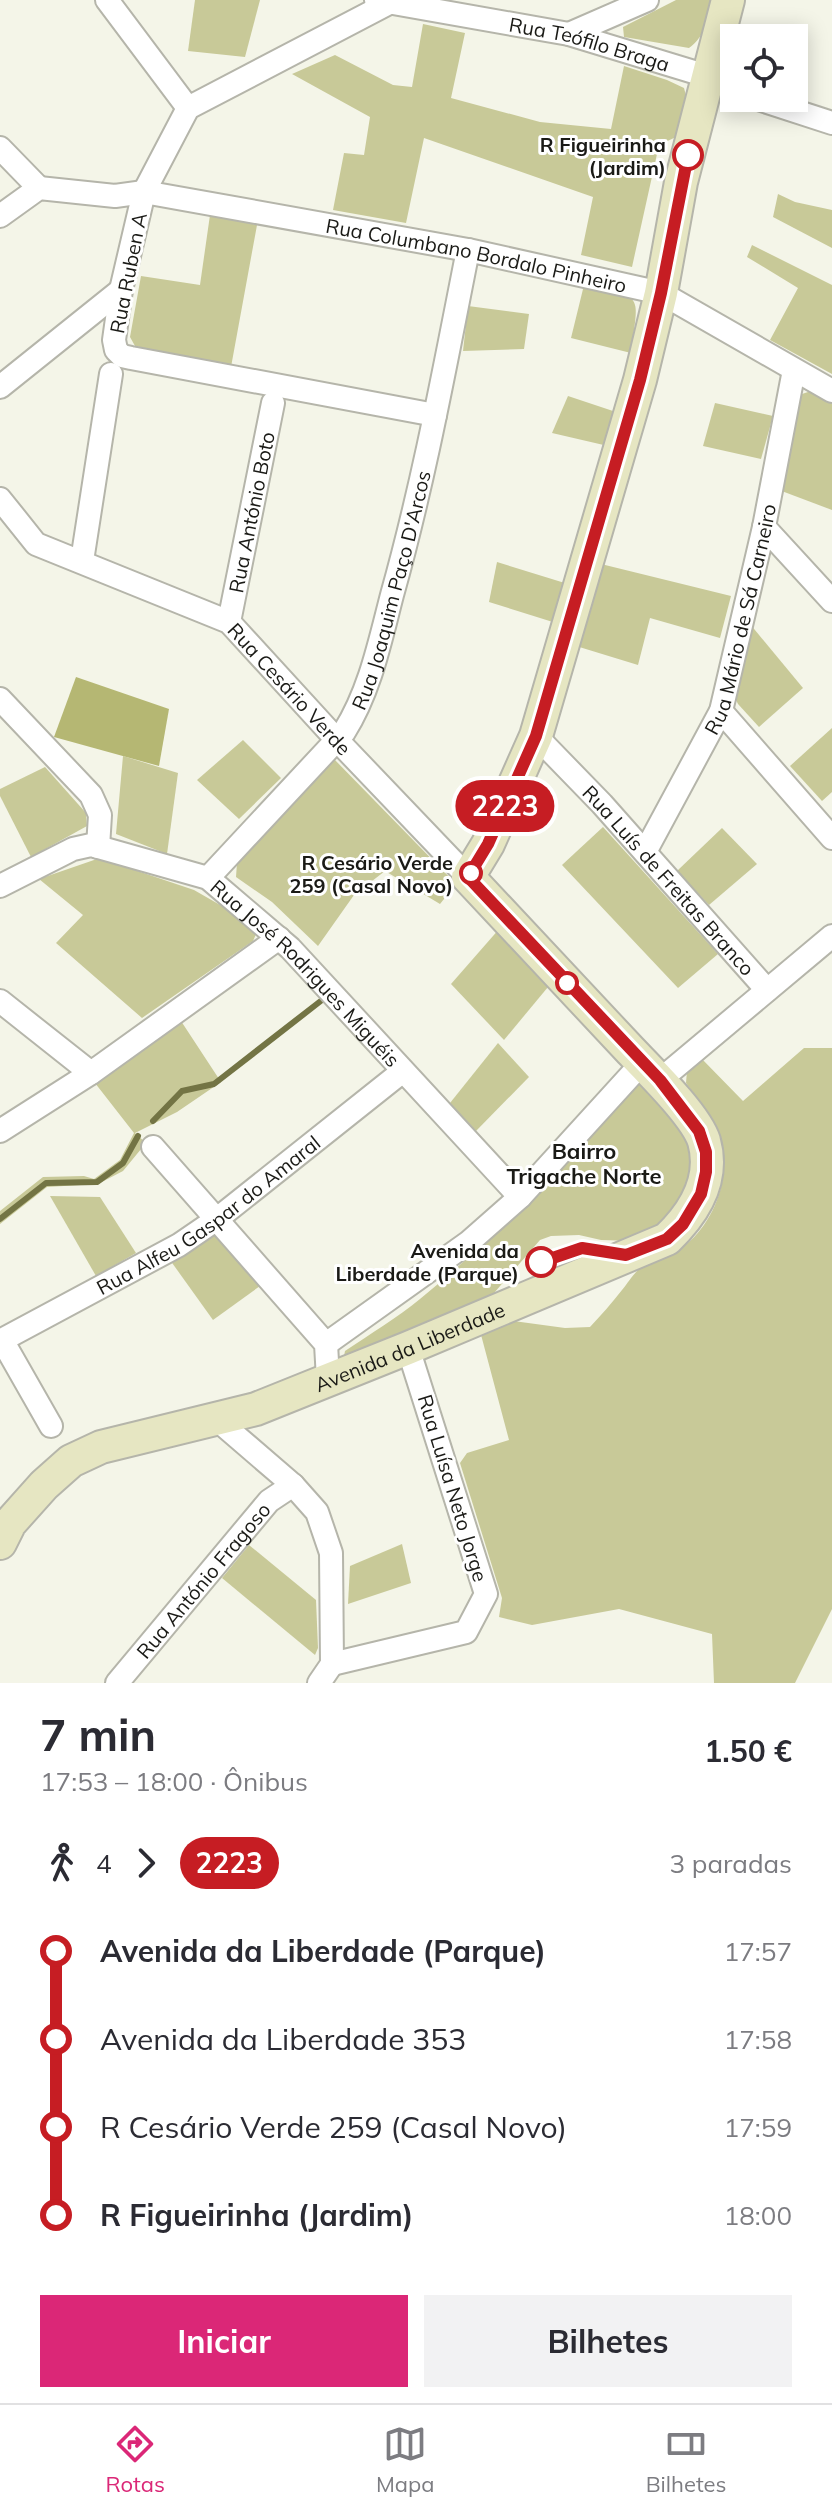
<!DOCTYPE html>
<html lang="pt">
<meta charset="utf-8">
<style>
:root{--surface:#fff;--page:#f2f2f3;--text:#2b2b33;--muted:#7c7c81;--line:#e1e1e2;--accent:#db2777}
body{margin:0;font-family:Mulish,sans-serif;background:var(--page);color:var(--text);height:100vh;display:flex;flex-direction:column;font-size:30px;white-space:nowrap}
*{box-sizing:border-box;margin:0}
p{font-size:26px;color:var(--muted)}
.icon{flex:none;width:44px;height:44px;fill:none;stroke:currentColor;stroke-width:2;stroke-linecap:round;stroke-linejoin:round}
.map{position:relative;height:1683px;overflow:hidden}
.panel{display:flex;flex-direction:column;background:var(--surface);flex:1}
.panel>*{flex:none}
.badge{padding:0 16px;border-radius:26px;font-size:28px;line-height:52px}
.fabs{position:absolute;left:720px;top:24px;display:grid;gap:16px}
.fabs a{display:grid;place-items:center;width:88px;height:88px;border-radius:0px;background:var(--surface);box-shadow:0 4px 20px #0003;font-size:40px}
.map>.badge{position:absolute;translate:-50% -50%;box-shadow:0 0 0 4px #fff}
.legs{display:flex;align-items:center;gap:12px;height:88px;padding:0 40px;font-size:26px}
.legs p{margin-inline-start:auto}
.headline{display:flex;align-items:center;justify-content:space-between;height:136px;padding:0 40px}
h1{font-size:44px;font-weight:700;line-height:60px}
.button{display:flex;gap:16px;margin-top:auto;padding:16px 40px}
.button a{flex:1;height:92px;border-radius:0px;background:var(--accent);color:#fff;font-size:32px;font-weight:700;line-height:92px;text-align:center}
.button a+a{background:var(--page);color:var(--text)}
ul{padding:0 40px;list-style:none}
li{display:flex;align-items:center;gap:28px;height:88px;font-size:30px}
li i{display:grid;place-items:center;width:12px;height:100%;margin:0 10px;background:currentColor}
li i::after{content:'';width:20px;height:20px;margin:-10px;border:6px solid;border-radius:50%;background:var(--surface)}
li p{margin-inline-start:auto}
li:first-child i{background:linear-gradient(#0000 50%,currentColor 0)}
li:last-child i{background:linear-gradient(currentColor 50%,#0000 0)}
.menu{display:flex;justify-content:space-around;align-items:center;height:112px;border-top:2px solid var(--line);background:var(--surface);font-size:22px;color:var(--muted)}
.menu a{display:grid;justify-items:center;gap:4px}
.menu .selected{color:var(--accent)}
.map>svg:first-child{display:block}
.green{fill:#c8c998}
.forest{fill:#b5b773}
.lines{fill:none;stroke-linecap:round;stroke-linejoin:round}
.stream{stroke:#737444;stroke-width:6}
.street-casing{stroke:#b5b5aa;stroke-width:26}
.secondary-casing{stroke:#b5b5aa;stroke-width:36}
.street{stroke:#fff;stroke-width:22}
.secondary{stroke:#e6e6c2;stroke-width:32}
.line-1-casing{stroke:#fff;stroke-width:18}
.line-1{stroke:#c61d23;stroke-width:12}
.stop-1-dot{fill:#fff;stroke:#c61d23;stroke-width:4}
.labels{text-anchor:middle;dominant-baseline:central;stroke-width:6;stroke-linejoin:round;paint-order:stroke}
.street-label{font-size:20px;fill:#1a1a16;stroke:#fff}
.stop-label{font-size:20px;font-weight:bold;fill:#1a1a16;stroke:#fff;text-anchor:end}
.neighbourhood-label{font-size:22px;font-weight:bold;fill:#1a1a16;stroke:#fff}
</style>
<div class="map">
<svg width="832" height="1683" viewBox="0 0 832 1683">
<rect width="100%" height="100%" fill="#f4f5e8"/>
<g class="green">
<polygon points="195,0 260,0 245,57 188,51"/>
<path d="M 676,0 L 712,0 C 707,19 706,36 689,48 L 624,37 L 623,27 Z"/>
<polygon points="423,24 465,33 451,98 540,122 611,129 624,66 667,80 684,88 688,103 676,137 659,145 632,267 581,255 593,197 424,138 406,223 333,210 344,153 364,155 370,117 292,74 335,55 393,85 412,87"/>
<polygon points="778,194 795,202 832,210 832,248 773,217"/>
<polygon points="210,215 257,225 231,367 135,346 130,337 141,276 200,285"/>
<polygon points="752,245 832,285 832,374 770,340 798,288 747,257"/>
<path d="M 584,285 C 645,298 639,292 631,353 L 571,338 Z"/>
<polygon points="468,306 529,314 524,349 463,351"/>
<polygon points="814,390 832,400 832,510 779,490 802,394"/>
<polygon points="568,396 616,412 608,446 552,433"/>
<polygon points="715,403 773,416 761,459 703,446"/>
<polygon points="497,562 568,584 556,623 489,602"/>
<polygon points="601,564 731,596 720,638 650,618 638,665 576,646"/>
<polygon points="750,624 803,688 759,727 738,704 732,692"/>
<polygon points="832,728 832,792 822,801 790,766"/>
<polygon points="243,740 281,778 239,819 197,780"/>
<polygon points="123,756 178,773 167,854 116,834"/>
<polygon points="334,759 456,884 440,904 385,871 354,895 318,946 272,902 236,877 237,863"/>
<polygon points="45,767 86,813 87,826 31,857 0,796 0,789"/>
<polygon points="603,827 718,954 678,988 562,865"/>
<polygon points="722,828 757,864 709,905 677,871"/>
<polygon points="102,859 194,890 255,925 257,932 253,941 142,1018 56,943 83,915 39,879 94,860"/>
<polygon points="500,928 553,981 504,1040 451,984"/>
<polygon points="181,1021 221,1082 177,1112 135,1133 146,1143 123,1171 98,1184 47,1187 0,1224 0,1211 43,1177 84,1176 94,1179 120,1160 134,1133 95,1083"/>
<polygon points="498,1043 529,1077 476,1131 450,1103"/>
<path d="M 804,1048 L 832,1048 L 832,1609 L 795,1683 L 714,1683 L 712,1634 L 619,1609 L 532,1625 L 499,1617 L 502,1598 L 460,1463 L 467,1453 L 509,1440 L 480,1331 L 506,1320 L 565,1328 L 590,1327 C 601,1315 612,1303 622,1290 C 628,1283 634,1272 642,1267 C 658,1257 676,1254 690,1241 C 716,1217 731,1174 721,1140 C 715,1119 698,1100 686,1083 L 687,1071 L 701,1058 L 743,1101 Z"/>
<path d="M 640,1079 L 686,1132 L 695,1169 L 672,1221 L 633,1241 L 601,1240 L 579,1235 L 551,1236 L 540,1240 L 488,1300 L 344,1356 L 345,1351 C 370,1334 397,1318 420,1299 C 500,1233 573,1157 640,1079 Z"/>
<polygon points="50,1196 100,1197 136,1253 96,1276"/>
<polygon points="217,1232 260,1286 213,1320 170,1260"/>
<polygon points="402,1544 411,1583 348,1604 350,1566"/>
<polygon points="249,1545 316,1600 318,1648 315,1655 222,1578"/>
</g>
<polygon class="forest" points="76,677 169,709 159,766 54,737"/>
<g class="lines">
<g class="stream">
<polyline points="153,1121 182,1091 214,1084 322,1000"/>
<polyline points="0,1219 46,1183 97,1182 123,1163 138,1136"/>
</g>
<g class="street-casing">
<g id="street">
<polyline points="107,0 188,108"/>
<path id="s1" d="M 376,0 L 569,34 L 707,76 L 734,90"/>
<polyline points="389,3 188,108 144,192 121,290 114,340 116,350 122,356 131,358 435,415"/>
<polyline points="569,34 647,0"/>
<polyline points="755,98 832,123"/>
<polyline points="0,148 39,188"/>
<path id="s2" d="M 0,216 L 39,188 L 115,196 L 144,192 L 468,250 L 661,293 L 832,391"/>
<polyline points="0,387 121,290"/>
<path id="s3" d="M 0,499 L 36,544 L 229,622 L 337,740 L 468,877"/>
<polyline points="764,527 832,601"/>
<polyline points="82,561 111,374"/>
<path id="s4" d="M 229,622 L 273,403"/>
<polyline points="0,699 91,795 100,815 98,847"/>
<polyline points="721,711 832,838"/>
<path id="s5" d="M 536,736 L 602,804 L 767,990"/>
<path id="s6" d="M 645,852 L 721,711 L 764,527 L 794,370"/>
<path id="s7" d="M 208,878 L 344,732 C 370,691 380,641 392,595 C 424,481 445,366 468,250"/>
<path id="s8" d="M 0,886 L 73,849 L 91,845 L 208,878 L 290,948 L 520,1197"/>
<polyline points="0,1001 91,1073"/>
<polyline points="660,1080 832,936"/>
<polyline points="0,1131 91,1073 279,938"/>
<polyline points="153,1147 326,1344 328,1379"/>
<polyline points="2,1340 51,1426"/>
<path id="s9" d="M 0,1341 L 179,1245 L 217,1219 L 403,1071"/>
<polyline points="326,1344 469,1242 520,1197 642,1063"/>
<polyline points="215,1418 293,1485 317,1512 331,1553 332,1664 319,1683"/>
<polyline points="332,1664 466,1632 486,1594 408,1348"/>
<path id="s10" d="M 117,1683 L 269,1501 L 293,1485"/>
</g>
</g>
<g class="secondary-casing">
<g id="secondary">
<path id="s11" d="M 0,1543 L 10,1523 L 44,1485 L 71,1461 L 101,1447 L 256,1409 L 408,1348 L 667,1239 C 694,1213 715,1180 704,1141 C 696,1116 651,1072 631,1051 C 577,993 523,935 468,877 L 488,844 L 536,736 L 640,380 L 661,293 L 681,182 L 728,0"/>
</g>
</g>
<use href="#street" class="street"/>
<use href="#secondary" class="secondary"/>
</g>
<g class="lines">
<g class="line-1-casing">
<polyline id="line-1" points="541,1262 582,1248 626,1255 667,1239 683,1224 701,1194 706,1172 706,1152 699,1131 660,1080 468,877 488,844 536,736 640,380 661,293 688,155"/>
</g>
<use href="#line-1" class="line-1"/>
</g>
<g class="stop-1-dot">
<circle cx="688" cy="155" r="14"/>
<circle cx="471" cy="873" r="10"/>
<circle cx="567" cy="983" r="10"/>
<circle cx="541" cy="1262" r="14"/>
</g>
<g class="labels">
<g class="street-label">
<text stroke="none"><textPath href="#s1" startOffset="218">Rua Teófilo Braga</textPath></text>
<text stroke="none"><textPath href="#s2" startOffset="492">Rua Columbano Bordalo Pinheiro</textPath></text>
<text transform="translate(128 273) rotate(-79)">Rua Ruben A</text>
<text stroke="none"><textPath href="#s4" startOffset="112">Rua António Boto</textPath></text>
<text stroke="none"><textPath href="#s7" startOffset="350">Rua Joaquim Paço D'Arcos</textPath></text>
<text stroke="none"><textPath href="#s6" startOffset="254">Rua Mário de Sá Carneiro</textPath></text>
<text stroke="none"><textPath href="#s3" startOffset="356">Rua Cesário Verde</textPath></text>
<text stroke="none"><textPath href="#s5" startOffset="196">Rua Luís de Freitas Branco</textPath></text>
<text stroke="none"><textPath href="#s8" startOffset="358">Rua José Rodrigues Miguéis</textPath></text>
<text stroke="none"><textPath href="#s9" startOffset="244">Rua Alfeu Gaspar do Amaral</textPath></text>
<text stroke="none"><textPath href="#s11" startOffset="468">Avenida da Liberdade</textPath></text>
<text transform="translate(453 1488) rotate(73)">Rua Luísa Neto Jorge</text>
<text stroke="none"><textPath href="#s10" startOffset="134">Rua António Fragoso</textPath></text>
</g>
<g class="stop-label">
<text x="666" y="144">R Figueirinha<tspan x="666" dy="23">(Jardim)</tspan></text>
<text x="453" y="862">R Cesário Verde<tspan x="453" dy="23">259 (Casal Novo)</tspan></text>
<text x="519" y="1250">Avenida da<tspan x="519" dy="23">Liberdade (Parque)</tspan></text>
</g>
<g class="neighbourhood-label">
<text x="584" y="1151">Bairro<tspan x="584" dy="25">Trigache Norte</tspan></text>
</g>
</g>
</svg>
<div class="fabs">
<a><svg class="icon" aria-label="locate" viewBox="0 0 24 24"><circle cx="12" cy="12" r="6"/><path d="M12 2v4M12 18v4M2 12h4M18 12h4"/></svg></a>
</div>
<b class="badge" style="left:505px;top:806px;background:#c61d23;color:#fff">2223</b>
</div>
<section class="panel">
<div class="headline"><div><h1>7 min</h1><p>17:53 – 18:00 · Ônibus</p></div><b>1.50 €</b></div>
<div class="legs"><svg class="icon" aria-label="walk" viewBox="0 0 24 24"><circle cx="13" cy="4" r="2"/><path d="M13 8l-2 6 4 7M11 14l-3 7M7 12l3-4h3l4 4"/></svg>4<svg class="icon" aria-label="forward" viewBox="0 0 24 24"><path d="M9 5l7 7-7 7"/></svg><b class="badge" style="background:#c61d23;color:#fff">2223</b><p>3 paradas</p></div>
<ul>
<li><i style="color:#c61d23"></i><b>Avenida da Liberdade (Parque)</b><p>17:57</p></li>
<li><i style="color:#c61d23"></i><span>Avenida da Liberdade 353</span><p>17:58</p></li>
<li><i style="color:#c61d23"></i><span>R Cesário Verde 259 (Casal Novo)</span><p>17:59</p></li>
<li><i style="color:#c61d23"></i><b>R Figueirinha (Jardim)</b><p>18:00</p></li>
</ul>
<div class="button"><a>Iniciar</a><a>Bilhetes</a></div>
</section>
<nav class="menu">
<a class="selected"><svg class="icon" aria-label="directions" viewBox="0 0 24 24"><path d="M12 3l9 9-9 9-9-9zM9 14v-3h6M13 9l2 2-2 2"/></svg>Rotas</a>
<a><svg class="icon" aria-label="map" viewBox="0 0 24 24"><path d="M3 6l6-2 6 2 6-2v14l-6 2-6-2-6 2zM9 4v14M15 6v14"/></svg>Mapa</a>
<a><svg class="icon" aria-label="tickets" viewBox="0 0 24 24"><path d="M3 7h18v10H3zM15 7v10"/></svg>Bilhetes</a>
</nav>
